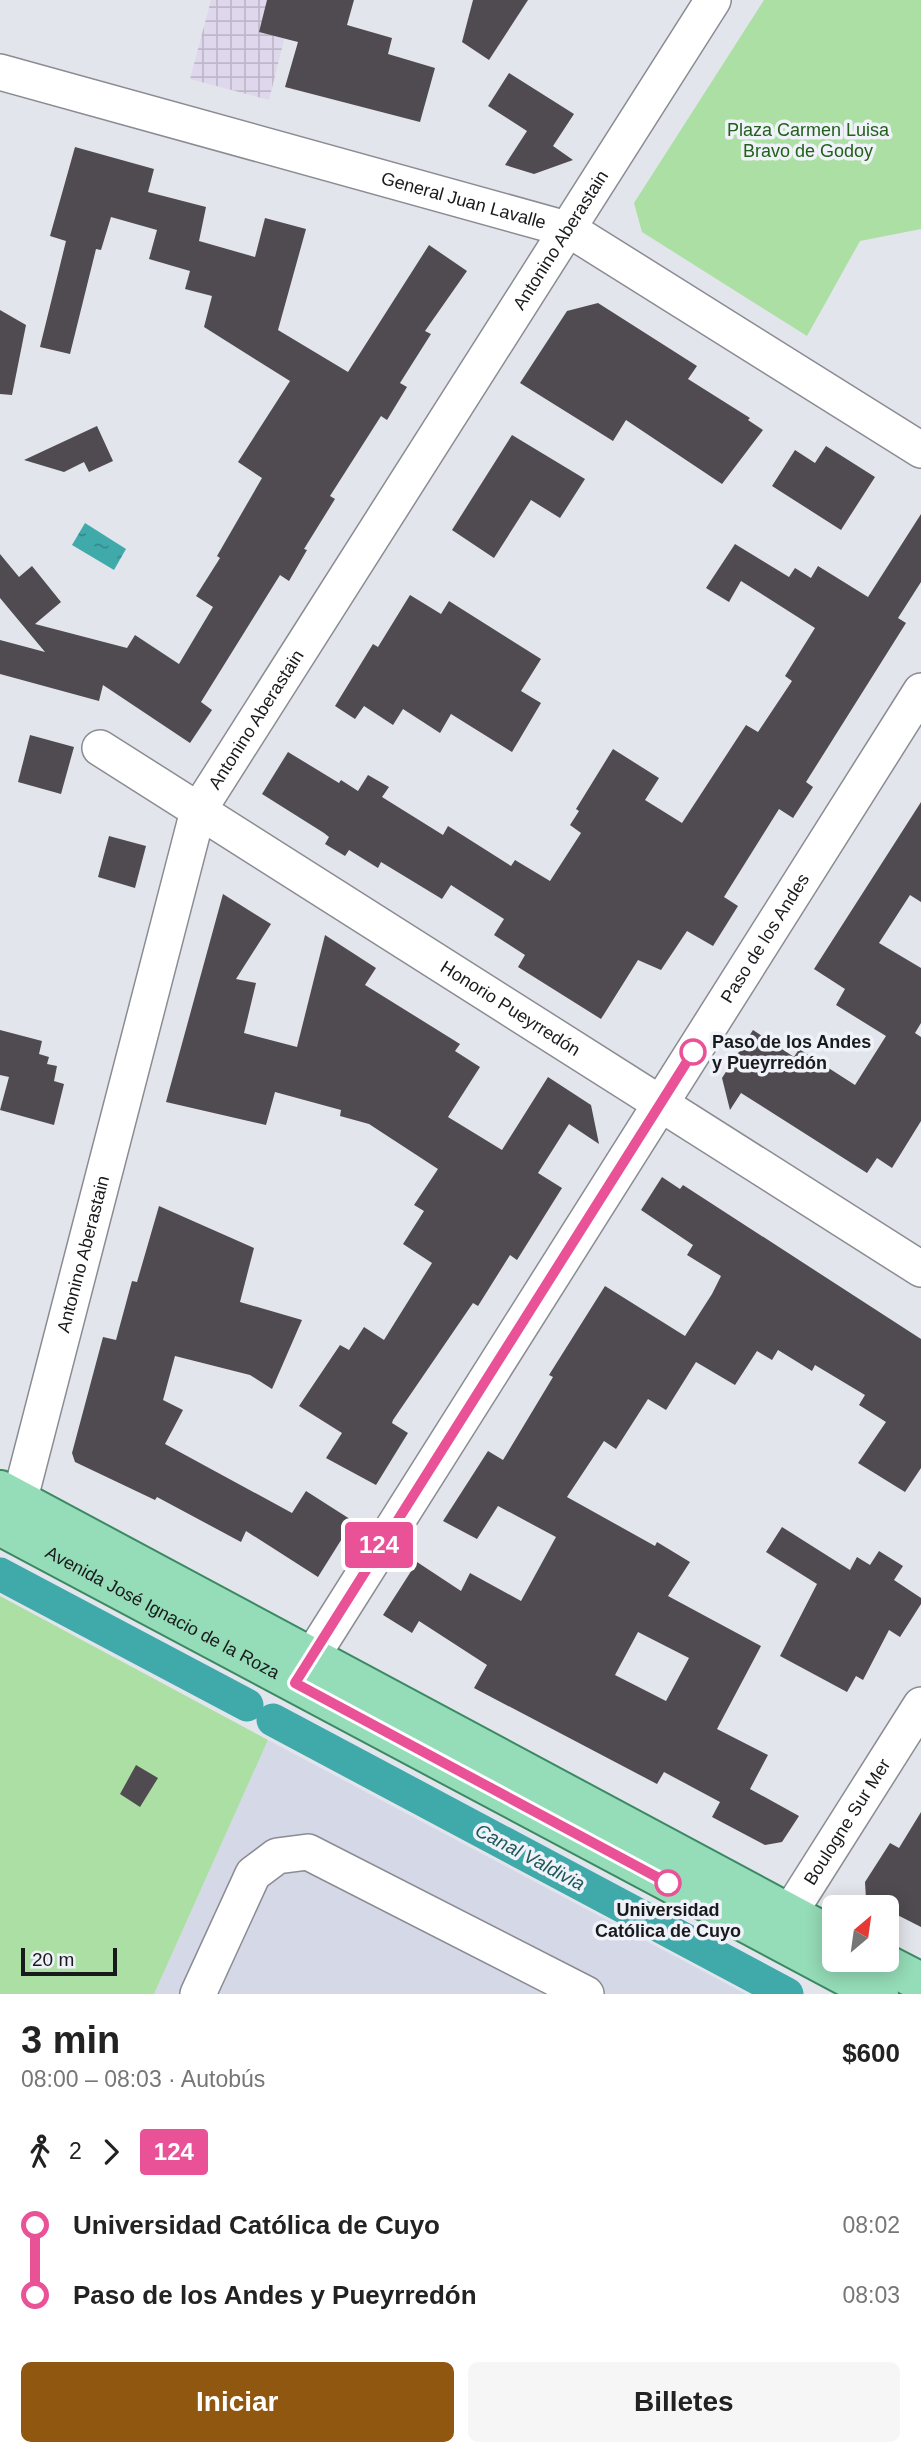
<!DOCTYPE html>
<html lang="es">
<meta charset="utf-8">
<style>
:root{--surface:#fff;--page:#f6f6f6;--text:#222;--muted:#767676;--accent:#905711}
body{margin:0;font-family:Helvetica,sans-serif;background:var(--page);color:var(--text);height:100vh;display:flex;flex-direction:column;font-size:26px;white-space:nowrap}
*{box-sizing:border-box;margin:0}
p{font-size:23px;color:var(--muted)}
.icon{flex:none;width:38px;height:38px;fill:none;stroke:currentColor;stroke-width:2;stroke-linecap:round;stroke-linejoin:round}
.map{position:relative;height:1994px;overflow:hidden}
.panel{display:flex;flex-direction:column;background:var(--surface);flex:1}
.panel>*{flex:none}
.badge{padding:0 14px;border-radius:5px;font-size:24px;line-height:46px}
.needle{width:46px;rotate:29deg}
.tools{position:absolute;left:822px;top:1895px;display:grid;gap:14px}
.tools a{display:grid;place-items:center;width:77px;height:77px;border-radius:10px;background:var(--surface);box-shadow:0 4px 18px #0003;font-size:35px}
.scale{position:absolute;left:21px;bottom:18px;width:96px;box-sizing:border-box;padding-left:7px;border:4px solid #191a1c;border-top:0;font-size:19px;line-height:24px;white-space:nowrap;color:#191a1c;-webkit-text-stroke:5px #f0f2fa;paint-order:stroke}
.map>.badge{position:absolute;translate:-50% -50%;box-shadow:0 0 0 4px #fff}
.legs{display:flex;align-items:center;gap:10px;height:77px;padding:0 21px;font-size:23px}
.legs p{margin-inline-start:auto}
.summary{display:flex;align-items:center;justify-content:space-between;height:119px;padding:0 21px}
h1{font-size:38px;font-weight:700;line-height:52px}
.button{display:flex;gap:14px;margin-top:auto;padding:14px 21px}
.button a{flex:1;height:80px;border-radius:10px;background:var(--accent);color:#fff;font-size:28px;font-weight:700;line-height:80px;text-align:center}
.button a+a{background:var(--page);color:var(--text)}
ul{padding:0 21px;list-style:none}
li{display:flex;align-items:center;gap:24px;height:70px;font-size:26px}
li i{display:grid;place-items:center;width:10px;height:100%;margin:0 9px;background:currentColor}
li i::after{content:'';width:18px;height:18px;margin:-9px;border:5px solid;border-radius:50%;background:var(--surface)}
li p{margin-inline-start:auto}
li:first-child i{background:linear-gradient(#0000 50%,currentColor 0)}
li:last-child i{background:linear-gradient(currentColor 50%,#0000 0)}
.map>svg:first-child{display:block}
.industrial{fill:url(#industrial-grid)}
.built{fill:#d5d8e7}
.green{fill:#acdfa3}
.water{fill:url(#water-ripples)}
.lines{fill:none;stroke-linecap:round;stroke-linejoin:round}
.canal{stroke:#40aaab;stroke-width:33}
.building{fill:#504b50;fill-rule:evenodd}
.minor-casing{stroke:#8b8c93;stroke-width:38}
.major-casing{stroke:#3b8962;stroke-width:42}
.minor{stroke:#fff;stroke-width:35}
.major{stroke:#95dcb8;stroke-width:38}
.line-1-casing{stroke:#fff;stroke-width:16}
.line-1{stroke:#e95297;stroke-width:10}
.stop-1-dot{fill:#fff;stroke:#e95297;stroke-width:3.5}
.labels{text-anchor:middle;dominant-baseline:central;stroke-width:7;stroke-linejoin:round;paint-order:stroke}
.park-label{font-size:18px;fill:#23601a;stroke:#f0f2fa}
.street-label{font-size:18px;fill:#191a1c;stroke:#f0f2fa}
.stop-label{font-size:18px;font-weight:bold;fill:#191a1c;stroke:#f0f2fa;text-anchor:start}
.water-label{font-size:19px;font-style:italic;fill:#1e5959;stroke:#f0f2fa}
</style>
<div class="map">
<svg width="921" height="1994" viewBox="0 0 921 1994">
<defs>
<pattern id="industrial-grid" width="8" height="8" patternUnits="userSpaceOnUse" patternTransform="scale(1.75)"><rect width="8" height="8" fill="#dfd7ec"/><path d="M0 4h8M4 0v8" fill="none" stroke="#bfb8ca"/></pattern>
<pattern id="water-ripples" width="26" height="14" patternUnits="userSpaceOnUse" patternTransform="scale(1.75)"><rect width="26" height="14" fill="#40aaab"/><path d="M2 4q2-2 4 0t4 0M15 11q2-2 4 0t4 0" fill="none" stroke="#358a8a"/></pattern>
</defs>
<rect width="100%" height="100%" fill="#e3e5ec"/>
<polygon class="industrial" points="211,0 294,0 269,100 190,79"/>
<polygon class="built" points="268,1740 746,1994 154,1994"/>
<g class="green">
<polygon points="764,0 921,0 921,229 860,241 807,336 642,232 634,203"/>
<polygon points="0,1596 268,1740 154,1994 0,1994"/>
</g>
<polygon class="water" points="85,523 126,549 114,570 72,545"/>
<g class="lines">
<g class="canal">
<polyline points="0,1574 247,1705"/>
<polyline points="273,1720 787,1994"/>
</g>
</g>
<g class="building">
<polygon points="267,0 354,0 347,25 392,38 388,54 435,68 420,122 285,87 298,42 259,32"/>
<polygon points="473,0 528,0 489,60 462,42"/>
<polygon points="509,73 574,114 553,146 573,160 534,174 505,165 527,131 488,106"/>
<polygon points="75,147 154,169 148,192 206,207 199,241 255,257 265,218 306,229 278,330 348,372 429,245 467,271 425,331 431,334 400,383 407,387 387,420 381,416 330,496 335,499 304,549 307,550 289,581 280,575 201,702 212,710 190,743 103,685 99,701 0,674 0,640 45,652 0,598 0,554 19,577 32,566 61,602 35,624 127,648 135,635 179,664 213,607 196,596 220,558 217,556 262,478 238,462 290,381 204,327 212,296 185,289 190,271 149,259 157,230 111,217 101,250 96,249 70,354 40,347 66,241 50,236"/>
<polygon points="598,303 697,366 688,379 750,418 748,420 763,430 722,484 626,420 613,441 520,383 567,311"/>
<polygon points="0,310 26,325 12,395 0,394"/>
<polygon points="97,426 113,461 89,472 84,462 64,472 24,460"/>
<polygon points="512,435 585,479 560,518 531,500 494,558 452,530"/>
<polygon points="826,446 875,477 841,530 772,486 795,450 815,463"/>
<polygon points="921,514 921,582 898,618 906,623 806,782 813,787 793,818 779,809 724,897 738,906 713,946 687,931 661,970 638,960 601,1019 518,967 525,955 494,935 504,919 451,885 442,899 381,862 378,868 349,850 345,856 325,844 329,837 324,833 262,794 288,752 339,783 341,780 358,791 368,775 389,787 382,797 443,835 448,826 511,866 515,860 550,881 581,833 570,825 579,811 576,809 613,749 659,778 645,800 682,823 746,725 758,732 792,681 785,676 815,628 741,581 729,602 706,588 735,544 789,577 795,568 811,578 818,566 868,597"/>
<polygon points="410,595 441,614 449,601 541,659 521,691 541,703 512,752 451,714 440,733 403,709 393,725 364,706 355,719 335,706 373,644 378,647"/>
<polygon points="30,735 74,747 61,794 18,782"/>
<polygon points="921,802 921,902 910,895 879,943 921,968 921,1023 915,1033 921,1037 921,1121 892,1168 877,1158 867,1173 741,1093 730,1110 722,1078 753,1030 794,1057 799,1049 855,1085 886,1036 836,1005 845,989 814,969"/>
<polygon points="109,836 146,846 135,888 98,877"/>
<polygon points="223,894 271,924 236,979 256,983 244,1033 297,1047 325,935 376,968 365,985 460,1044 455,1051 480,1067 448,1117 502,1150 548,1077 591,1105 599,1144 569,1124 538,1173 562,1188 517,1260 510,1255 478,1306 473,1303 393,1420 392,1423 408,1433 376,1485 326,1458 342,1433 299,1406 340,1345 349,1350 364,1327 384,1340 432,1263 403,1244 424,1211 414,1205 438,1169 369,1124 340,1116 341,1110 275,1092 266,1125 166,1102"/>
<polygon points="0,1030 42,1041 39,1054 49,1057 47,1064 57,1066 54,1081 64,1084 54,1125 0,1110 9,1077 0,1075"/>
<path d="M 662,1177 L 680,1189 L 683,1185 L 921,1339 L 921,1468 L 905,1492 L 858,1463 L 886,1422 L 859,1405 L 865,1395 L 815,1365 L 812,1371 L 778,1350 L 772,1360 L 757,1351 L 735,1385 L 696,1362 L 666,1410 L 648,1399 L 616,1449 L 604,1441 L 567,1497 L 655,1546 L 657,1542 L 690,1562 L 668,1596 L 761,1646 L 717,1729 L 768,1755 L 750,1789 L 799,1816 L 782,1842 L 765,1845 L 712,1817 L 720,1802 L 664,1772 L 657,1784 L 474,1688 L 487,1665 L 419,1621 L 412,1633 L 383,1615 L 417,1562 L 461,1591 L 470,1573 L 521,1601 L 556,1537 L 498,1506 L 477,1539 L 443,1521 L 488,1451 L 503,1460 L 553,1377 L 549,1375 L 605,1286 L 685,1336 L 712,1294 L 721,1276 L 687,1255 L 693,1245 L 641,1210 ZM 638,1632 L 689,1658 L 666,1701 L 615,1675 Z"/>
<polygon points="159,1206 254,1248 240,1302 302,1320 272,1389 250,1375 175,1356 163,1400 183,1410 165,1444 292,1513 306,1491 353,1521 318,1577 246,1531 241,1542 157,1497 155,1500 75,1462 72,1453 103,1337 116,1340 132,1281 137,1282"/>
<polygon points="782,1527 850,1570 857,1557 870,1565 879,1551 903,1566 894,1580 921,1598 921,1604 900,1637 889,1630 863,1680 856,1676 847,1692 780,1656 817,1584 766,1552"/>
<polygon points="136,1765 158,1778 140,1807 120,1794"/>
<polygon points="921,1812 921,1927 866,1899 865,1882 890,1843 899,1848"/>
</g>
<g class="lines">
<g class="minor-casing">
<g id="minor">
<path id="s1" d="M 0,72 L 570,230 L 921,450"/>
<path id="s2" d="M 100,748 L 921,1269"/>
<path id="s3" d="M 12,1529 L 198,811 L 713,0"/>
<path id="s4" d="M 297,1680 L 921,691"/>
<path id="s5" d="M 775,1936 L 921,1705"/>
<polyline points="198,1994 253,1874 277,1856 308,1852 586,1994"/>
</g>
</g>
<g class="major-casing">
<g id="major">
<polyline points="0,1490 835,1938"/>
<path id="s6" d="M 0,1526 L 879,1994"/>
<polyline points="878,1960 921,1982"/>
</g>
</g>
<use href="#minor" class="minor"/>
<use href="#major" class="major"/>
</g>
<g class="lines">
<g class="line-1-casing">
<polyline id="line-1" points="668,1883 295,1683 693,1052"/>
</g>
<use href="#line-1" class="line-1"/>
</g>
<g class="stop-1-dot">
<circle cx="693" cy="1052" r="12"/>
<circle cx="668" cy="1883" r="12"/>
</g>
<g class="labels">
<g class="park-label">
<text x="808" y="130">Plaza Carmen Luisa<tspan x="808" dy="21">Bravo de Godoy</tspan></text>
</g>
<g class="street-label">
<text stroke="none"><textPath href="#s1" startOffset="481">General Juan Lavalle</textPath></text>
<text stroke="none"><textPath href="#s3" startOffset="1418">Antonino Aberastain</textPath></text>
<text stroke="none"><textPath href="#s3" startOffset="850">Antonino Aberastain</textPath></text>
<text stroke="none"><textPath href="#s4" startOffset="877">Paso de los Andes</textPath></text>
<text stroke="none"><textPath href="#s2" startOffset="486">Honorio Pueyrredón</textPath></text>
<text stroke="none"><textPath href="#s3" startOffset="284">Antonino Aberastain</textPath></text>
<text stroke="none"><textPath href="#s6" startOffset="184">Avenida José Ignacio de la Roza</textPath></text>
<text stroke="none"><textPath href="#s5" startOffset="135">Boulogne Sur Mer</textPath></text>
</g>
<g class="stop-label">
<text x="712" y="1042">Paso de los Andes<tspan x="712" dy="21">y Pueyrredón</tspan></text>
<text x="668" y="1910" text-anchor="middle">Universidad<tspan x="668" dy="21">Católica de Cuyo</tspan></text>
</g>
<g class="water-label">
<text transform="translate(530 1857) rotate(28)">Canal Valdivia</text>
</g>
</g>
</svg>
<div class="tools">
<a><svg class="needle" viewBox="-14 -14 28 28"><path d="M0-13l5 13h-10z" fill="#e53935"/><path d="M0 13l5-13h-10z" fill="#767676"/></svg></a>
</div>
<div class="scale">20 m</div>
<b class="badge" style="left:379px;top:1545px;background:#e95297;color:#fff">124</b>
</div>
<section class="panel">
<div class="summary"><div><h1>3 min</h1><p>08:00 – 08:03 · Autobús</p></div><b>$600</b></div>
<div class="legs"><svg class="icon" aria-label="walk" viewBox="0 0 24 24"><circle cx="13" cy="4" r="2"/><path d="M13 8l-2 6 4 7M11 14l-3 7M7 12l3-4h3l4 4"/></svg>2<svg class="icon" aria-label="forward" viewBox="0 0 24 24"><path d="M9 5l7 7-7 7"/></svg><b class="badge" style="background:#e95297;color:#fff">124</b></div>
<ul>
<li><i style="color:#e95297"></i><b>Universidad Católica de Cuyo</b><p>08:02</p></li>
<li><i style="color:#e95297"></i><b>Paso de los Andes y Pueyrredón</b><p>08:03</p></li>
</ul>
<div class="button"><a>Iniciar</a><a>Billetes</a></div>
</section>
